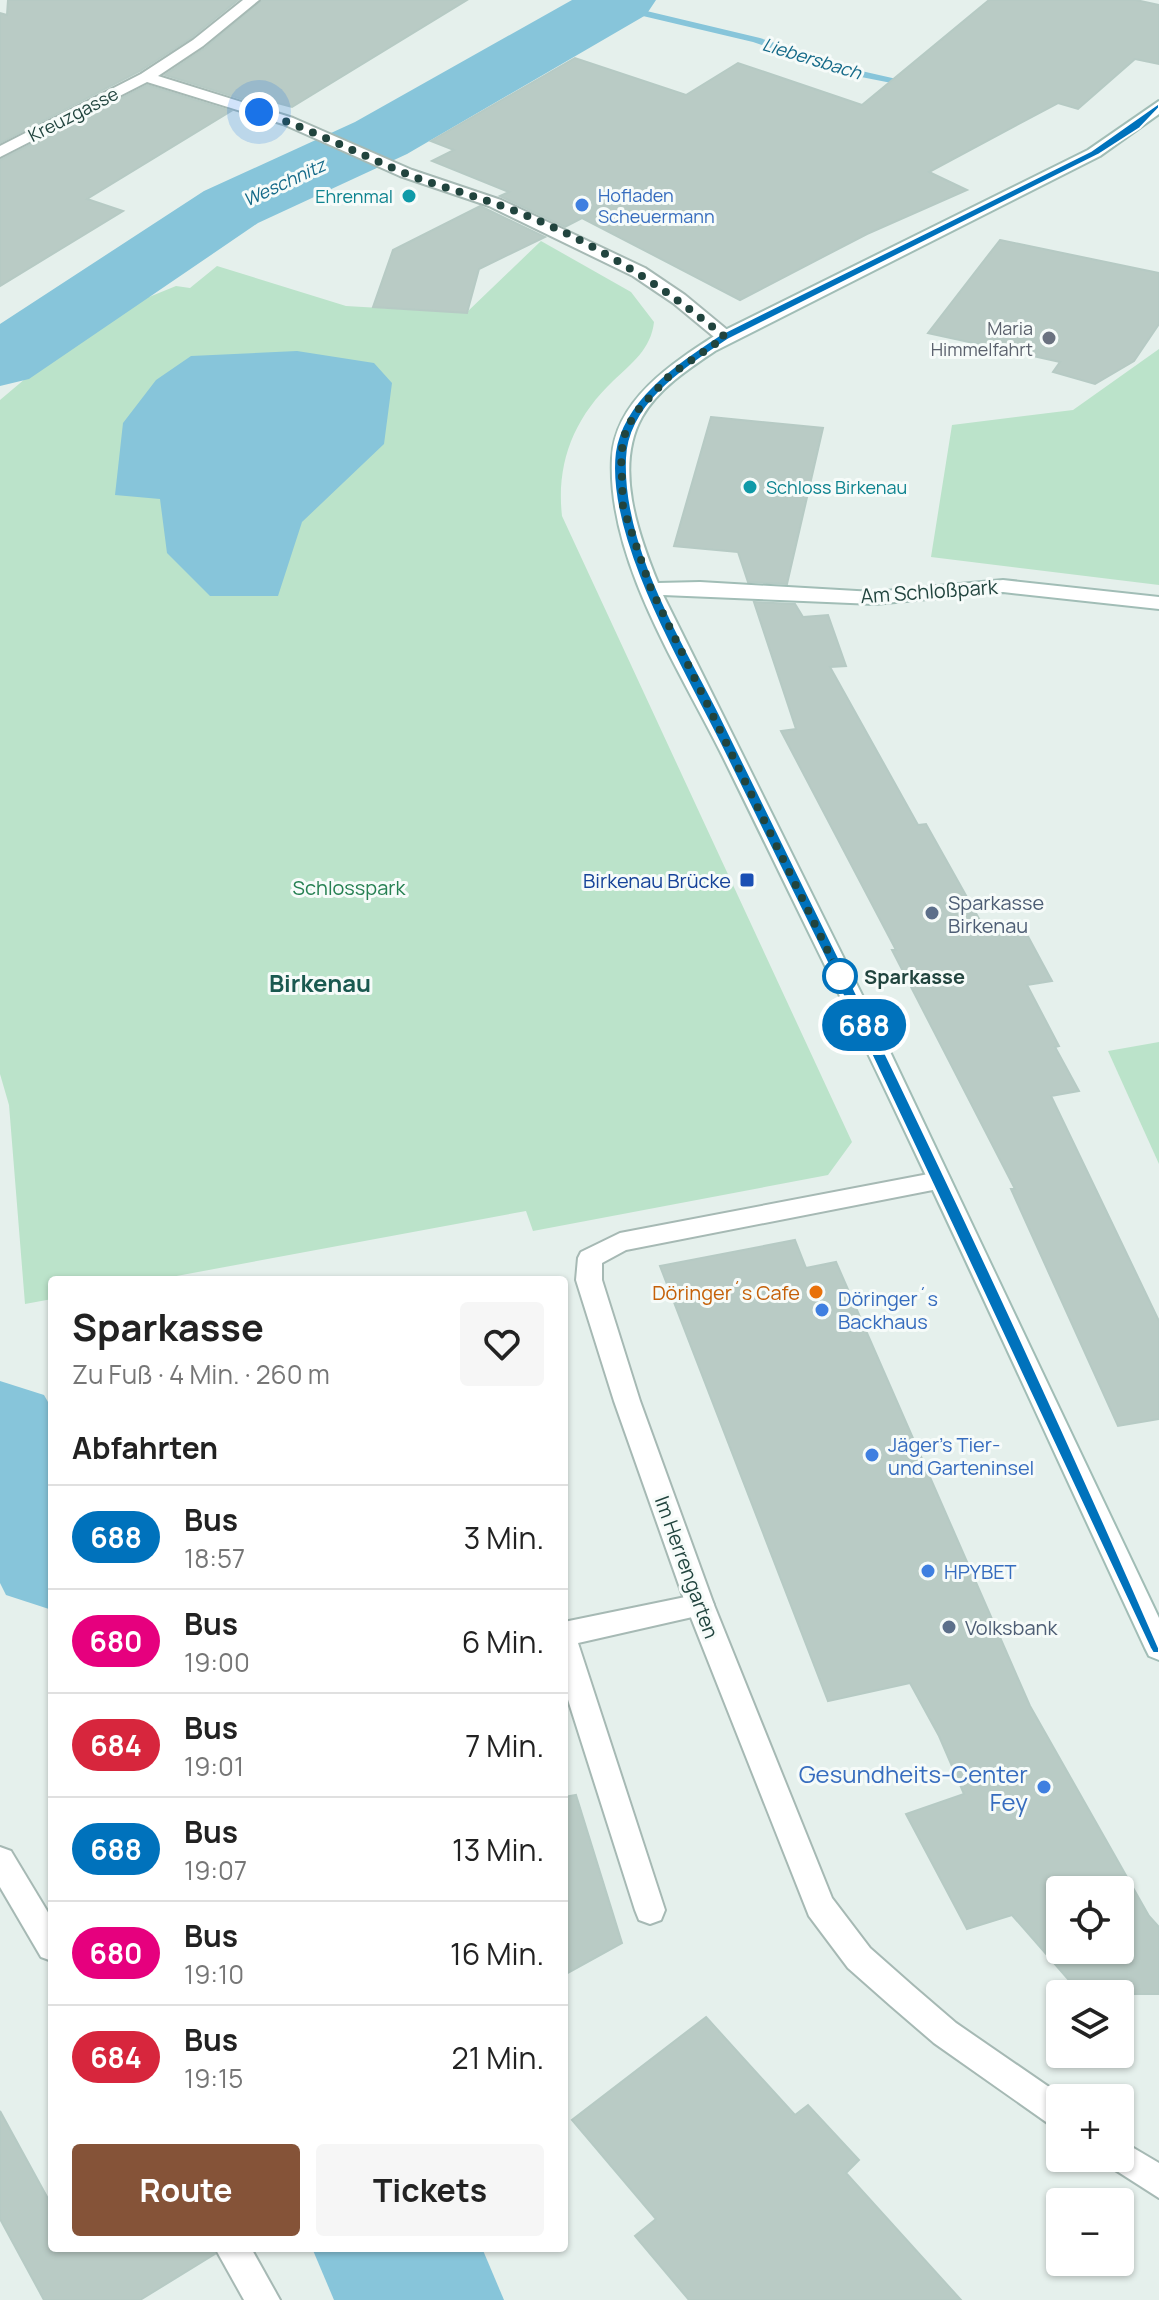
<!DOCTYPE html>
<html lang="de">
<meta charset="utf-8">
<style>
:root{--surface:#fff;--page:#f6f6f6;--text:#222;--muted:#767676;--line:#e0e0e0;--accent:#855338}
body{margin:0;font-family:Manrope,sans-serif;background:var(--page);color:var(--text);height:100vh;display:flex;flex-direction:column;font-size:30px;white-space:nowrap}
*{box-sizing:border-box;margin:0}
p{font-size:26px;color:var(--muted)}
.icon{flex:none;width:44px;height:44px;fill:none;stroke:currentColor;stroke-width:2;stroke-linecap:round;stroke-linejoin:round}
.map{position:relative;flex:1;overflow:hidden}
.details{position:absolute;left:48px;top:1276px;width:520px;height:976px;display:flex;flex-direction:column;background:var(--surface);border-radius:8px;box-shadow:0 2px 6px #0004}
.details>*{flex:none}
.badge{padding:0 16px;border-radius:26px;font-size:28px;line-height:52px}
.buttons{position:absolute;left:1046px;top:1876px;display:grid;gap:16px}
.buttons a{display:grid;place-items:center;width:88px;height:88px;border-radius:8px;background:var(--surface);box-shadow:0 2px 6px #0004;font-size:40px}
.you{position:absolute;width:40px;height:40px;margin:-20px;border:6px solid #fff;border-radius:50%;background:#1a73e8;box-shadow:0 0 0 12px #1a73e833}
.map>.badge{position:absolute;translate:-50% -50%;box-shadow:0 0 0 4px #fff}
h2{padding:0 24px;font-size:30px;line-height:72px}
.round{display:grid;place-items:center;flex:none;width:84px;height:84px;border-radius:8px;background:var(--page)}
.overview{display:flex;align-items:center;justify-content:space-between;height:136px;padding:0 24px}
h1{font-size:38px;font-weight:700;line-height:60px}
.button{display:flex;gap:16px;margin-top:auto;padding:16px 24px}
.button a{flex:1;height:92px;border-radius:8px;background:var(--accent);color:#fff;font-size:32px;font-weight:700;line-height:92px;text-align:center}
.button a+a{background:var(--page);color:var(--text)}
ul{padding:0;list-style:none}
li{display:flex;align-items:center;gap:24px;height:104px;padding:0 24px;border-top:2px solid var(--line)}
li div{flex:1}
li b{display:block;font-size:30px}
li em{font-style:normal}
li .badge{min-width:88px;font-weight:700;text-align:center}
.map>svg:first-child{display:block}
.green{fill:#bbe3ca}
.water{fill:#87c5da}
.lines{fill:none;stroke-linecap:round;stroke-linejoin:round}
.stream{fill:#87c5da;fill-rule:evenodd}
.river{fill:#87c5da;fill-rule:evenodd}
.building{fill:#b9cbc5;stroke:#b6cac4;stroke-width:2;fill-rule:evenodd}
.lane-casing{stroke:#a6b9b4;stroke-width:4}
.street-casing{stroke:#a6b9b4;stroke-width:4}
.secondary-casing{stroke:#a1bdb6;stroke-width:4}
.lane{fill:#fff;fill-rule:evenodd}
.street{fill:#fff;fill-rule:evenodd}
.secondary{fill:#fff;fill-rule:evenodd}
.line{fill:#0072bc;stroke:#fff;stroke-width:2}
.walk{stroke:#21443e;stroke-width:8;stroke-dasharray:0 14.4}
.culture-dot{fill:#0f9aa8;stroke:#f6fbf9;stroke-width:3}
.shop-dot{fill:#3f7fe0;stroke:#f6fbf9;stroke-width:3}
.worship-dot{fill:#6b7280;stroke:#f6fbf9;stroke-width:3}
.transit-dot{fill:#1a4fb4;stroke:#f6fbf9;stroke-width:3}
.service-dot{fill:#5c6f8a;stroke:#f6fbf9;stroke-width:3}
.stop-dot{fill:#fff;stroke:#0072bc;stroke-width:4}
.food-dot{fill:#e8710a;stroke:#f6fbf9;stroke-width:3}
.labels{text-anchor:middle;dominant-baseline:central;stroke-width:6;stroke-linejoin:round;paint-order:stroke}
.far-water-label{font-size:18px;font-style:italic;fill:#136988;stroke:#f6fbf9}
.far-street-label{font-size:18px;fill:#21443e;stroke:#f6fbf9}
.far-shop-label{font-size:18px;fill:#366cbe;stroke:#f6fbf9;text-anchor:start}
.far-culture-label{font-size:18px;fill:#0d838f;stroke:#f6fbf9;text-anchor:end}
.far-worship-label{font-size:18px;fill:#5b616d;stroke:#f6fbf9;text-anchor:end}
.street-label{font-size:20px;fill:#21443e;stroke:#f6fbf9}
.transit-label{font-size:20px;fill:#164399;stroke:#f6fbf9;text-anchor:end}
.park-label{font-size:20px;fill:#268052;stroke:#f6fbf9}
.service-label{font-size:20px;fill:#4e5e75;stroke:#f6fbf9;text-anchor:start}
.stop-label{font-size:20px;font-weight:bold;fill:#21443e;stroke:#f6fbf9;text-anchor:start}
.food-label{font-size:20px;fill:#c56008;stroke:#f6fbf9;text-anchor:end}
.shop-label{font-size:20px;fill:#366cbe;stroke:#f6fbf9;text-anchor:start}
.quarter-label{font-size:24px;font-weight:bold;fill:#1a5950;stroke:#f6fbf9}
.near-shop-label{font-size:24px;fill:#366cbe;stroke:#f6fbf9;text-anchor:end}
</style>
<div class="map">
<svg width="1159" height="2300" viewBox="0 0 1159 2300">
<rect width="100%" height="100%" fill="#e5f0ec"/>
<g class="green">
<path d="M 541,241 L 631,292 L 654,322 C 651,349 632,363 613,381 C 574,418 556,463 562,516 L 852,1142 L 828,1175 L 533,1231 L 526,1211 L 155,1280 L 52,1280 L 52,1299 L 25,1304 L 9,1105 L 0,1074 L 0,400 L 103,313 L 139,292 L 149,297 L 176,286 L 190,288 L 217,266 L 346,306 L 466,313 Z"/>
<polygon points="1159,349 1159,585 931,557 952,425 1073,410"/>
<polygon points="1159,1042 1159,1164 1108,1051"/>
</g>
<polygon class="water" points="297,351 374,363 392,383 384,444 302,522 278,596 210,596 167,553 160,499 115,495 123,423 156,380 191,356"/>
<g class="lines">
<polygon class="stream" points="613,3 760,38 857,70 923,85 917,88 851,75 753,42 609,8 608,6"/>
<g class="river">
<polygon points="572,0 656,0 646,15 407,154 258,223 29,379 0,386 0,324 204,191 355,122"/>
<polygon points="0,1381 44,1395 52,1409 52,1610 6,1595 0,1583"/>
<polygon points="312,2248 482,2248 504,2300 334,2300"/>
</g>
</g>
<g class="building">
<polygon points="8,0 238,0 191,38 140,71 0,143 0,13 7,15"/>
<polygon points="262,0 467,0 292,107 255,97 248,101 165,75 205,48"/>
<polygon points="989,0 1136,0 1159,5 1159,64 1135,59 1078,109 1058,103 929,172 967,190 867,234 740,300 582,218 565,227 500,196 509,192 432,161 454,150 431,141 575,58 686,95 738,63 862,105"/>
<polygon points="147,85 231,111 87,199 123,211 0,286 0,160"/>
<polygon points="480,206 545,237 479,269 467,313 373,307 393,250"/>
<polygon points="1000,240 1159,273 1159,324 1134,361 1095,384 1053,372 1060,362 928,333"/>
<polygon points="711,417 823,428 787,584 748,582 738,552 674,546"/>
<polygon points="754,602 795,604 803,617 828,615 846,666 830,667 918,825 926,824 987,933 1023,927 1052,981 1027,985 1059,1046 1055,1047 1079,1091 1051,1096 1159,1321 1159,1419 1118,1426 1011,1189 1015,1189 892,950 896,950 781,731 796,729"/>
<path d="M 795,1240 L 806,1268 L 836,1262 L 1030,1706 L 1149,1916 L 1159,1927 L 1159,1994 L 1081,1994 L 1012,1915 L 967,1929 L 906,1814 L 964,1794 L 939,1736 L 910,1683 L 828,1701 L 660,1266 ZM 1060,1890 L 1120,1890 L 1120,1950 L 1060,1950 Z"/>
<polygon points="576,1795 622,1943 564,1975 564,1797"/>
<polygon points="706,2017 795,2115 808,2105 859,2160 846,2173 961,2300 689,2300 635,2236 656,2219 572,2120"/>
<polygon points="0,2111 52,2206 52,2248 212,2248 215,2254 140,2300 44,2300 0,2219"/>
</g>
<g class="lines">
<g class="lane-casing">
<polygon id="lane" points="700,1594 710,1597 714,1605 710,1613 578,1643 665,1910 661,1920 650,1924 639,1920 635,1910 564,1687 564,1622"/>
</g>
<g class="street-casing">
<g id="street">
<polygon points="243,0 259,0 203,46 158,76 293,118 412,170 501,200 645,268 685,295 731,333 734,337 731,341 719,341 673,303 633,276 489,206 400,176 283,124 147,82 0,157 0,146 141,74 193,40"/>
<polygon points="939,1172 948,1175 951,1181 948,1187 626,1250 602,1263 602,1280 640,1401 714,1605 832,1898 870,1948 913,1986 956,2023 1065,2098 1060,2098 1060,2128 1049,2124 934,2043 891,2006 848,1968 809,1916 686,1605 614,1401 576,1280 578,1258 581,1252 620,1233"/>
<polygon points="0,1847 11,1851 52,1919 52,1961 41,1957 0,1887"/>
<polygon points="1120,2140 1159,2163 1159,2198 1109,2166 1105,2158 1120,2158"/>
<polygon points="215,2248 251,2248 280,2300 244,2300"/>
</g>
</g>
<g class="secondary-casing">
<path id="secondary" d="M 1159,101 L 1159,114 L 1100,156 L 715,351 C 688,369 658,389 642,417 C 614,467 638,534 658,583 L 700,582 L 874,592 L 1003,580 L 1159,597 L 1159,609 L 1003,592 L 874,604 L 663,595 L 883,1037 L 1159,1618 L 1159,1660 L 1149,1656 L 1145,1648 C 1050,1444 957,1238 859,1035 C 813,942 768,848 722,755 C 678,667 607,559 612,458 C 615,399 674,362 719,333 L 1088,150 Z"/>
</g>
<use href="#lane" class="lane"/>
<use href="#street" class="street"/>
<use href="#secondary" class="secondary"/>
</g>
<path class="line" d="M 1159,103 L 1159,108 L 1140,128 L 1098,155 L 729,339 C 687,367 629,403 627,458 C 623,545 681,638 719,713 C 757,791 795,868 833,946 C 947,1178 1057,1414 1159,1648 L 1159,1653 L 1153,1653 L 1150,1648 C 1055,1446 962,1244 866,1043 C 820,947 773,851 726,756 C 688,677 604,540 615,452 C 623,398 679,362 721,334 L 1091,151 Z"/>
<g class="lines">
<path class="walk" d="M 259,112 C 312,129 360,155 412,176 C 438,186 466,193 493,203 C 578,232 656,280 725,337 L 670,375 L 638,410 L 626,429 L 621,454 L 623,507 L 651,589 L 845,986 L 840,976"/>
</g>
<g class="culture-dot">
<circle cx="409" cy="196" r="8"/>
<circle cx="750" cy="487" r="8"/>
</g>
<g class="shop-dot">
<circle cx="582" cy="205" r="8"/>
<circle cx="822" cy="1310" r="8"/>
<circle cx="872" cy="1455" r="8"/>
<circle cx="928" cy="1571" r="8"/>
<circle cx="1044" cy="1787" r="8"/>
</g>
<circle class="worship-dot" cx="1049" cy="338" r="8"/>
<rect class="transit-dot" x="739" y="872" width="16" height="16" rx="4"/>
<g class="service-dot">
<circle cx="932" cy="913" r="8"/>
<circle cx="949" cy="1627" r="8"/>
</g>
<circle class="stop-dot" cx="840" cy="976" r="16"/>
<circle class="food-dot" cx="816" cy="1292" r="8"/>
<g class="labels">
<g class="far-water-label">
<text transform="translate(812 58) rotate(17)">Liebersbach</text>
<text transform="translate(284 182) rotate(-25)">Weschnitz</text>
</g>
<g class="far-street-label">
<text transform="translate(73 114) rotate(-27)">Kreuzgasse</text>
</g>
<g class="far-shop-label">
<text x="598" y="195">Hofladen<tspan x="598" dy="21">Scheuermann</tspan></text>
</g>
<g class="far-culture-label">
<text x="393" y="196">Ehrenmal</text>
<text x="766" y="487" text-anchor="start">Schloss Birkenau</text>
</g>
<g class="far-worship-label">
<text x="1033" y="328">Maria<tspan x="1033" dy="21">Himmelfahrt</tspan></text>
</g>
<g class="street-label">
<text transform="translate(929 591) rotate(-4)">Am Schloßpark</text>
<text transform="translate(687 1567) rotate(70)">Im Herrengarten</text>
</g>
<g class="transit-label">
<text x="731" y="880">Birkenau Brücke</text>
</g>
<g class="park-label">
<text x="349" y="887">Schlosspark</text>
</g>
<g class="service-label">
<text x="948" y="902">Sparkasse<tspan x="948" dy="23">Birkenau</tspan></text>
<text x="965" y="1627">Volksbank</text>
</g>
<g class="stop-label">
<text x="864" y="976">Sparkasse</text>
</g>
<g class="food-label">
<text x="800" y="1292">Döringer´s Cafe</text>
</g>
<g class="shop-label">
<text x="838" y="1298">Döringer´s<tspan x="838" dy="23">Backhaus</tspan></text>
<text x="888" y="1444">Jäger's Tier-<tspan x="888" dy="23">und Garteninsel</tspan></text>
<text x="944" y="1571">HPYBET</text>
</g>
<g class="quarter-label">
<text x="320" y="982">Birkenau</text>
</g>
<g class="near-shop-label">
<text x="1028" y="1773">Gesundheits-Center<tspan x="1028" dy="28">Fey</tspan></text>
</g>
</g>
</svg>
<div class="buttons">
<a><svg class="icon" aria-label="locate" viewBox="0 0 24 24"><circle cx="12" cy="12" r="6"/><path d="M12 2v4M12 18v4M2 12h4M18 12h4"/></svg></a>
<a><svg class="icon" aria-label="layers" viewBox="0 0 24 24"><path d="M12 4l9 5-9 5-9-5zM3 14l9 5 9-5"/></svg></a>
<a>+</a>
<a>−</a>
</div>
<div class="you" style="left:259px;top:112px"></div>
<b class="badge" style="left:864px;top:1025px;background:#0072bc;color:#fff">688</b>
<section class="details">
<div class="overview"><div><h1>Sparkasse</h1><p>Zu Fuß · 4 Min. · 260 m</p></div><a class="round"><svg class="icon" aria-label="heart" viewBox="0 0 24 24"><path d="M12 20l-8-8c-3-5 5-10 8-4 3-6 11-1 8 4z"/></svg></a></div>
<h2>Abfahrten</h2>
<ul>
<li><span class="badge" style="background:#0072bc;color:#fff">688</span><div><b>Bus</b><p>18:57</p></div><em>3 Min.</em></li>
<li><span class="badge" style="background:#e6007e;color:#fff">680</span><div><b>Bus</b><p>19:00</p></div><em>6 Min.</em></li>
<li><span class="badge" style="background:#d7263d;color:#fff">684</span><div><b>Bus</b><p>19:01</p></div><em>7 Min.</em></li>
<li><span class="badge" style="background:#0072bc;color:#fff">688</span><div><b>Bus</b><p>19:07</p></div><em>13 Min.</em></li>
<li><span class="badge" style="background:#e6007e;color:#fff">680</span><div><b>Bus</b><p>19:10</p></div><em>16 Min.</em></li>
<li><span class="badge" style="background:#d7263d;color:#fff">684</span><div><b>Bus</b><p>19:15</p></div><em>21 Min.</em></li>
</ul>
<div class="button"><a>Route</a><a>Tickets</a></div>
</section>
</div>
